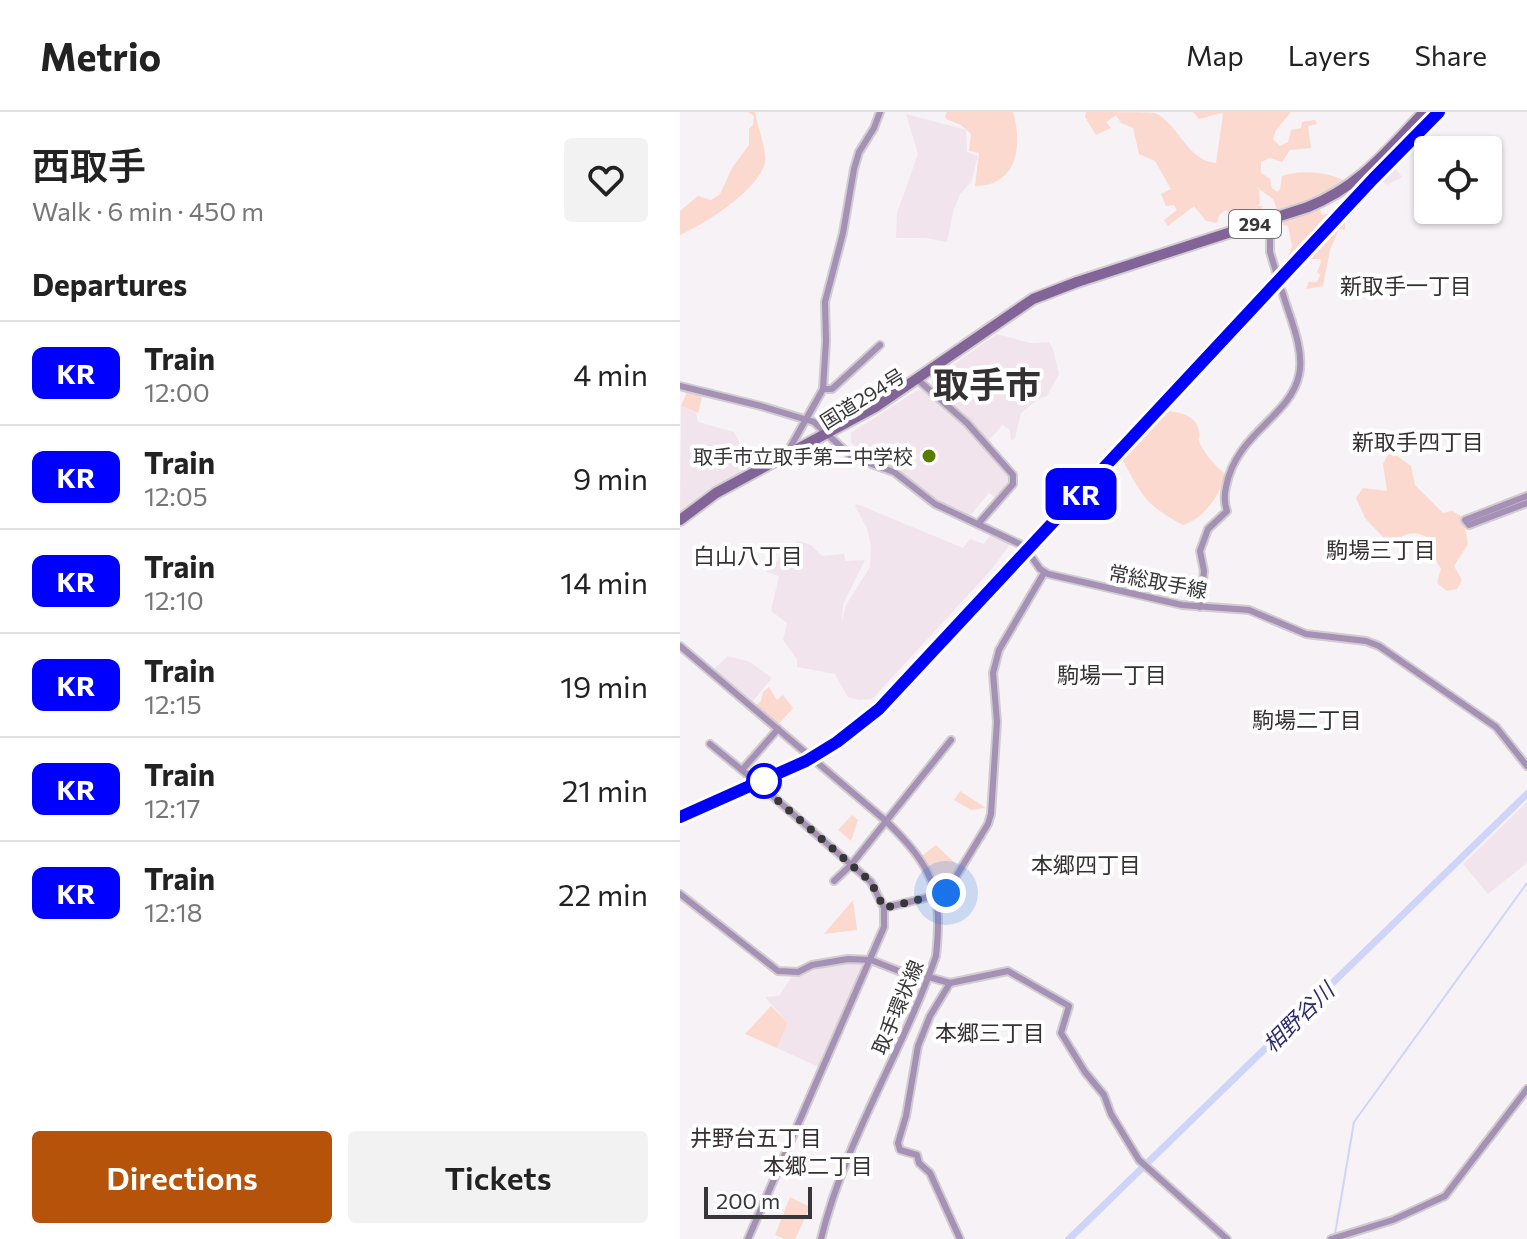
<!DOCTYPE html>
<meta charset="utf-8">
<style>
:root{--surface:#fff;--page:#f2f2f2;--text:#222;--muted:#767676;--line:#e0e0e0;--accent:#b45309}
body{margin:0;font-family:Commissioner,"Noto Sans JP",sans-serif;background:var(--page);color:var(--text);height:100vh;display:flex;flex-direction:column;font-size:30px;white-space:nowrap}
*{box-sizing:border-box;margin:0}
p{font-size:26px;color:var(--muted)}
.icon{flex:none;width:44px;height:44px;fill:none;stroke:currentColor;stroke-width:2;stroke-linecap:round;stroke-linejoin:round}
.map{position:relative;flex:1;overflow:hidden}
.drawer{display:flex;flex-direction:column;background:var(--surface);width:680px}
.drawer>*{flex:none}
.badge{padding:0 16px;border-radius:12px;font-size:28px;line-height:52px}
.controls{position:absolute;left:734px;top:24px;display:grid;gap:16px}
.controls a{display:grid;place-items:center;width:88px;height:88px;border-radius:8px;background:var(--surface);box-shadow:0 2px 6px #0004;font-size:40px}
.scale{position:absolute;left:24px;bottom:20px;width:108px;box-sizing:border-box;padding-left:8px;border:4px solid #383638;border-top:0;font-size:22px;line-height:28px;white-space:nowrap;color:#383638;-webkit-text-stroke:6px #fff;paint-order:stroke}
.you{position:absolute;width:40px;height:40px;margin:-20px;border:6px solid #fff;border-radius:50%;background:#1a73e8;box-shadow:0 0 0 12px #1a73e833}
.map>.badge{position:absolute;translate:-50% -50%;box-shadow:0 0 0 4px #fff}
h2{padding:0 32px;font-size:30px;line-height:72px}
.round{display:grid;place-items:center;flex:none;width:84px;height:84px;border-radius:8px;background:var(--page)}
.summary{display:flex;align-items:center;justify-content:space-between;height:136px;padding:0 32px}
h1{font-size:38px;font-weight:600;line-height:60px}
.action{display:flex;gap:16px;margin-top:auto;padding:16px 32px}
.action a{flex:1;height:92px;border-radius:8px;background:var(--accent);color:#fff;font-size:32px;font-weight:600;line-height:92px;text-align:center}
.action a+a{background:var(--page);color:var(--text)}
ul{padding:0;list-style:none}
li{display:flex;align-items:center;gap:24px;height:104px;padding:0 32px;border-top:2px solid var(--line)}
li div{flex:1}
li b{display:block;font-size:30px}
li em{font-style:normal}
li .badge{min-width:88px;font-weight:700;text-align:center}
header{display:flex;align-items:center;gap:48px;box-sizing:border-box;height:112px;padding:0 40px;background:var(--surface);border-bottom:2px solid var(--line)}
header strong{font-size:38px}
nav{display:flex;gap:44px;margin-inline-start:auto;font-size:28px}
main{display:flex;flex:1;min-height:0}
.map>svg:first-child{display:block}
.built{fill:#f1e4ec}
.green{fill:#fcd9ce}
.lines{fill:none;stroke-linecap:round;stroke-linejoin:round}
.stream{stroke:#cfd4f9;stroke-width:2}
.river{stroke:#cfd4f9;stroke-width:7}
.secondary-tunnel{stroke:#d1cccf;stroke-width:6;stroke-dasharray:6 3;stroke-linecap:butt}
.secondary-casing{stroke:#d1cccf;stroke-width:10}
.highway-casing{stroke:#d1cccf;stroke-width:14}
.secondary{stroke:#a590b6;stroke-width:6}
.highway{stroke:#826499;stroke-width:10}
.rail{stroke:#525052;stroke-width:2;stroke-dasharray:16 8;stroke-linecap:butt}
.line-casing{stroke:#fff;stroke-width:18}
.line{stroke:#00f;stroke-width:12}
.walk{stroke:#383638;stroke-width:8;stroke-dasharray:0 14.4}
.poi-dot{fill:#567f00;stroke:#fff;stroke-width:3}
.stop-dot{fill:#fff;stroke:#00f;stroke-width:4}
.labels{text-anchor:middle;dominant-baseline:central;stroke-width:8;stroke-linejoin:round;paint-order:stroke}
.shield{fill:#fff;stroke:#747274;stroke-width:2}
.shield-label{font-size:18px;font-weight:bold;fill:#383638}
.street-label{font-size:20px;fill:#383638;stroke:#fff}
.poi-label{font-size:20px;fill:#383638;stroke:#fff;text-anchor:end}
.neighbourhood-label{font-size:22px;fill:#353133;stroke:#fff}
.water-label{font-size:22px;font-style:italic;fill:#2d2b70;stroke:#fff}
.town-label{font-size:36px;font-weight:bold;fill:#353133;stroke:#fff}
</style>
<header>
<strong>Metrio</strong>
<nav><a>Map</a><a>Layers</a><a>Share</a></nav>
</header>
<main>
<section class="drawer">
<div class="summary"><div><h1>西取手</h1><p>Walk · 6 min · 450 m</p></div><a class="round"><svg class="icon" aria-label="heart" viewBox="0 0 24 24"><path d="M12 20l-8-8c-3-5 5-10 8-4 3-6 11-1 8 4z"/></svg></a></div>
<h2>Departures</h2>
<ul>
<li><span class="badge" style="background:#00f;color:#fff">KR</span><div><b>Train</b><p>12:00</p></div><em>4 min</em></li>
<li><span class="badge" style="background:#00f;color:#fff">KR</span><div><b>Train</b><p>12:05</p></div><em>9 min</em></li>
<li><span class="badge" style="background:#00f;color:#fff">KR</span><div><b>Train</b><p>12:10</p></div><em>14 min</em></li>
<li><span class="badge" style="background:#00f;color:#fff">KR</span><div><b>Train</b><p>12:15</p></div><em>19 min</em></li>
<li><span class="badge" style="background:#00f;color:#fff">KR</span><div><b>Train</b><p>12:17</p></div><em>21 min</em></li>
<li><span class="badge" style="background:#00f;color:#fff">KR</span><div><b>Train</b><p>12:18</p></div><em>22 min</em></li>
</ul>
<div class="action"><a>Directions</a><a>Tickets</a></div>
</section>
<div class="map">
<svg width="847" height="1127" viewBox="0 0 847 1127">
<rect width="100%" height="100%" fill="#f7f2f5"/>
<g class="built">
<polygon points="226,2 286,18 287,40 298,44 291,70 280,82 273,100 267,130 245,126 216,126 217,101 238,42"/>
<polygon points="719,45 723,49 715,56 722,65 707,73 698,66"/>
<polygon points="317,222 350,231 369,230 373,237 379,262 367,284 358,287 341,301 335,326 331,329 330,318 323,313 307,330 288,306 251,272 256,265"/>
<polygon points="243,278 289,315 307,341 320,349 331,364 330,373 318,387 309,381 289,405 245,383 234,370 219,360 189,348 171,330 171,321 236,279"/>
<polygon points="1,294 16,301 18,310 54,320 67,346 70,360 29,380 0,403"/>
<polygon points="177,392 283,436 290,427 304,432 312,421 331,431 311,458 192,587 179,588 168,585 155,562 117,555 117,547 103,528 107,511 91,499 99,464 86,460 117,429 131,433 142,444 164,442 165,449 185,448 163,492 162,510 166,493 190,455 191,434 187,416 175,394"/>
<polygon points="48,544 70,550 92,566 73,589 34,557"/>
<polygon points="847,690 847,751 808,782 783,752"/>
<polygon points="191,848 143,957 97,936 108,911 85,885 99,884 115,860 132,853"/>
</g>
<g class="green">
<path d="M 68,0 L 75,0 C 77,13 87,38 85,50 C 79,78 25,112 0,123 L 0,99 L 18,84 L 31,88 L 40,82 L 52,56 L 69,33 L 69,17 L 73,13 L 74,4 Z"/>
<path d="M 267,0 L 333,0 C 343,34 337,74 295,74 L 299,41 L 289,39 L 291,22 L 281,13 L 266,7 L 265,4 Z"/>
<path d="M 406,0 C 420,0 465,0 475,1 C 499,12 506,48 536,51 L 543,3 L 542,1 L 519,7 L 513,0 L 611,0 L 596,18 L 593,27 L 600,34 L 608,30 L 611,18 L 621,16 L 622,10 L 635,8 L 637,12 L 628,14 L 631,36 L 610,38 L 602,50 L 590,46 L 581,50 L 581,61 L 590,67 L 592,76 L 597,80 L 600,77 L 602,64 C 620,57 651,60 667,70 L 638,89 L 642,103 L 654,100 L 659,109 L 665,110 L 665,118 L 659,117 L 650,138 L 643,174 L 626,177 L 629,170 L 637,170 L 640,163 L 637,160 L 641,150 L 640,147 L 630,147 L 621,137 L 611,147 L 608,145 L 612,134 L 608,114 L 603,113 L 593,87 L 576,75 L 579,78 L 580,91 L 577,94 L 582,94 L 585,105 L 560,111 L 546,98 L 539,103 L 537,111 L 526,109 L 514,94 L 488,114 L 484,108 L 497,98 L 494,93 L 486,94 L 481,82 L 491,77 L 475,49 L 459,42 L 453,16 L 441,11 L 436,3 L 426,10 L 431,16 L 416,23 L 405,5 Z"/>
<polygon points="7,280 22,285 18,301 1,294"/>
<path d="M 489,299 C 502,301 516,304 519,319 C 521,331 516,321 520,332 C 526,344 535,353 545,362 C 541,383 523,407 503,413 C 465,393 462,383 442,347 L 461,324 Z"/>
<path d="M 708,342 L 716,343 L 731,354 L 735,373 L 763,401 L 772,399 L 783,405 L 788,432 L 774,454 L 782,468 L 777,477 L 767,479 L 757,471 L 761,457 L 754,445 L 753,429 C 732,414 722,423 705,438 L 701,433 L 703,425 L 685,406 L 676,386 L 683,376 L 707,379 L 703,352 Z"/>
<polygon points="89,575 97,588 103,583 113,596 97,614 74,595 81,589 83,580"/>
<polygon points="280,679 306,696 291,698 274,688"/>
<polygon points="172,703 178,708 171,729 158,718"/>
<polygon points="256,733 279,755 275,765 268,762 257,769 243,743"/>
<polygon points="173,788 177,818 144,822"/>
<polygon points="91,894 108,911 97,936 65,922"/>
<polygon points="110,1085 130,1095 115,1127 104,1127 95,1123"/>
</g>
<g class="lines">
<polyline class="stream" points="655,1122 674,1010 847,771"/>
<polyline class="river" points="389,1127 847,682"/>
<polyline class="secondary-tunnel" points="596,160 602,179"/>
<g class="secondary-casing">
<g id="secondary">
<polyline points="590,107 590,140 596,160"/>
<polyline points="237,267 287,311 333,363 333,372 298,412"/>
<polyline points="0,274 81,294 134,310 172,345 214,360 255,392 344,434 360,457 368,462 502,493 569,498 626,522 686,529 699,534 816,615 847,654"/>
<polyline points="143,277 152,277 200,233"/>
<polyline points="107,341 143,277 146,229 145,190 163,121 174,57 179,40 194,16 200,0"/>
<polyline points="847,384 785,408 789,413 847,391"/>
<path d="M 520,495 L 524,459 L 520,439 L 528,417 L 547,399 C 544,391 544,384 546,375 C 556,321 610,305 619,263 C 625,237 609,204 602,179"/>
<path d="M 0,534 L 206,709 C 253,755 263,778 256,844 C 223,939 165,1028 141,1127"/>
<polyline points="30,632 74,668"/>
<polyline points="62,658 98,617"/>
<polyline points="154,769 171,753 271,628"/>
<polyline points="0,782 98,859 118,860 132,853 168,847 191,848 219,859 245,862 249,865 270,871 250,904 238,934 226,1004 218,1031 220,1038 237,1043 239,1051 250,1061 280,1127"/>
<polyline points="204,796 266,781 308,712 311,702 317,610 313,561 319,538 364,461"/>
<polyline points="270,871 328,859 389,894 381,921 405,960 424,983 431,1002 459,1048 547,1127"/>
<polyline points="68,1127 204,815 204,796 191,770 81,674"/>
<polyline points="651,1127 713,1108 765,1084 847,977"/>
</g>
</g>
<g class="highway-casing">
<path id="highway" d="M 0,408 L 36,381 L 197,294 L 353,187 L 397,170 L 628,95 C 680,74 706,40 744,0"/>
</g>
<use href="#secondary" class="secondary"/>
<use href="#highway" class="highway"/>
<polyline class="rail" points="0,705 126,649 157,630 199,597 693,67 759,0"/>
</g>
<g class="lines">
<g class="line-casing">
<polyline id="line" points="0,705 126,649 157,630 199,597 693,67 759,0"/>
</g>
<use href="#line" class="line"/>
<polyline class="walk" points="84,669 81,674 191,770 204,796 266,781"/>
</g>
<circle class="poi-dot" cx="249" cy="344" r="8"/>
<circle class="stop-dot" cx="84" cy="669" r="16"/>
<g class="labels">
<rect class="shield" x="549" y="98" width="52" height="28" rx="6"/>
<g class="shield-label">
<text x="575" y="112">294</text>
</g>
<g class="street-label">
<text transform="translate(182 286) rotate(-32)">国道294号</text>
<text transform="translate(478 469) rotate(11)">常総取手線</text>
<text transform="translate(217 895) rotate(-67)">取手環状線</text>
</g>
<g class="poi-label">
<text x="233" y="344">取手市立取手第二中学校</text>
</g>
<g class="neighbourhood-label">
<text x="726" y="173">新取手一丁目</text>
<text x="738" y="329">新取手四丁目</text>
<text x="701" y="437">駒場三丁目</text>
<text x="68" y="443">白山八丁目</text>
<text x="432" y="562">駒場一丁目</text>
<text x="627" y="607">駒場二丁目</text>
<text x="406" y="752">本郷四丁目</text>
<text x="310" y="920">本郷三丁目</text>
<text x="76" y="1025">井野台五丁目</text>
<text x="138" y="1053">本郷二丁目</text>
</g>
<g class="water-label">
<text transform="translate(618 905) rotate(-44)">相野谷川</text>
</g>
<g class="town-label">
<text x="307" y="271">取手市</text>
</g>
</g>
</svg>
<div class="controls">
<a><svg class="icon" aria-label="locate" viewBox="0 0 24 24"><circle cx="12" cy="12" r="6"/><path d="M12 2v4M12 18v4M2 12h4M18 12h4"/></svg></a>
</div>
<div class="scale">200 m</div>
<div class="you" style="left:266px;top:781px"></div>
<b class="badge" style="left:401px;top:382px;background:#00f;color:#fff">KR</b>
</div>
</main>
